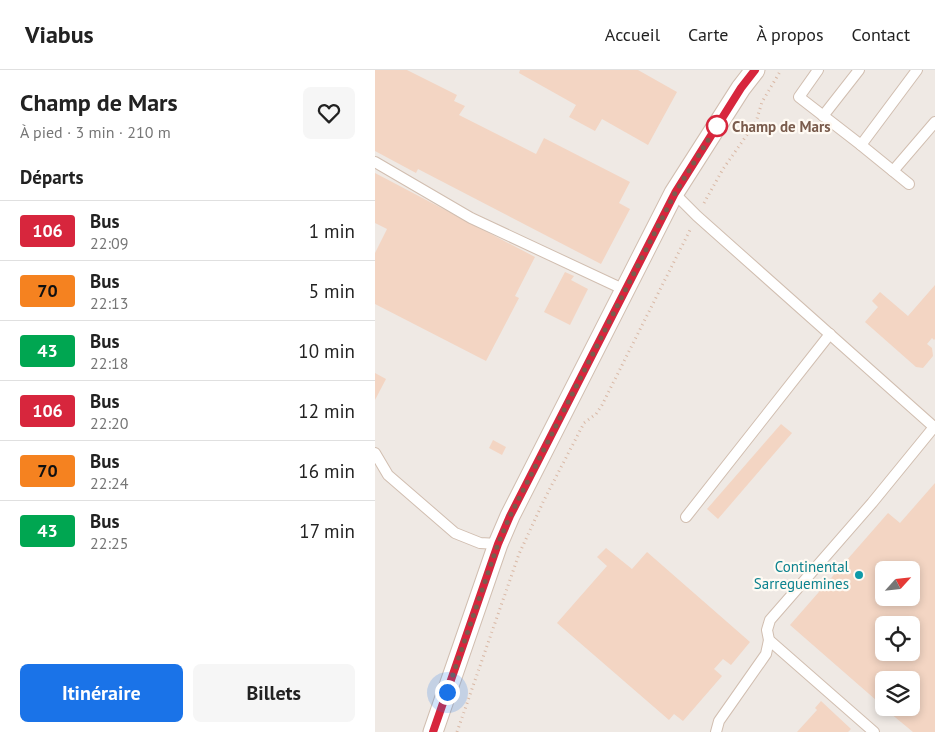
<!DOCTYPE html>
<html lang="fr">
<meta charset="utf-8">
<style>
:root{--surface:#fff;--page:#f6f6f6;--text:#222;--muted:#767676;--line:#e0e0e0;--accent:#1a73e8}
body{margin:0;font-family:"PT Sans",sans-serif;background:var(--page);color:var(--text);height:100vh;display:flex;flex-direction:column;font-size:19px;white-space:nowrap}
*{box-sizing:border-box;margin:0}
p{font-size:16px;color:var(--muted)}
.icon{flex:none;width:28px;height:28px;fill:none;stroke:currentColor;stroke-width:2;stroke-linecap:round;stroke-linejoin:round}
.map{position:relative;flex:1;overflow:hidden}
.panel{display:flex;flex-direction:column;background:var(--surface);width:375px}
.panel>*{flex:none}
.badge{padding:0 10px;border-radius:4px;font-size:18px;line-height:32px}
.needle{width:32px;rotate:63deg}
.tools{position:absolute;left:500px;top:491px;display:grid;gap:10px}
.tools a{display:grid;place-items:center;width:45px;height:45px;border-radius:8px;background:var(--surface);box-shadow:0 2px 8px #0003;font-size:25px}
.you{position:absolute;width:25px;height:25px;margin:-12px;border:4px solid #fff;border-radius:50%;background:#1a73e8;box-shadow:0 0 0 8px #1a73e833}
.map>.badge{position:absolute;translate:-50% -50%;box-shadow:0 0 0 2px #fff}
h2{padding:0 20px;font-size:19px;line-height:45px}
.round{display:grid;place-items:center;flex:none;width:52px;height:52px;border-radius:8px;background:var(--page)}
.summary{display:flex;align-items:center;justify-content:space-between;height:85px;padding:0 20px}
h1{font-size:24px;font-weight:800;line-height:38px}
.cta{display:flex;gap:10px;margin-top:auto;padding:10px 20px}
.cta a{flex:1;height:58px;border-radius:8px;background:var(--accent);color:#fff;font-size:20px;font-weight:800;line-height:58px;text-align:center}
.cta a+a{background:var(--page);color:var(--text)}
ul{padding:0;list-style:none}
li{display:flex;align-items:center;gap:15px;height:60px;padding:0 20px;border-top:1px solid var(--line)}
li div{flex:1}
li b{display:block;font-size:19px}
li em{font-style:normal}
li .badge{min-width:55px;font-weight:700;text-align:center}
header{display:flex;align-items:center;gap:30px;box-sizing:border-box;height:70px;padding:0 25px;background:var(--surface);border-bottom:1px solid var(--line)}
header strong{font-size:24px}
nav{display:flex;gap:28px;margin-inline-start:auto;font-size:18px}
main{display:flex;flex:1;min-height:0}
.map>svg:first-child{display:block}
.industrial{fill:#efe9e4;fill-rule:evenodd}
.building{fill:#f3d5c3;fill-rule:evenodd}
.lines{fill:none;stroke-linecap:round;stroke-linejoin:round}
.lane-casing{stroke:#d1beb0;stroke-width:12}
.street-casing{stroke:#d1beb0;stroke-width:21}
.path{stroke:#d9b8a5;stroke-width:3;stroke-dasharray:1 4;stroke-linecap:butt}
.lane{stroke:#fff;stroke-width:10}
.street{stroke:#fff;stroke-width:19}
.line-casing{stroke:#fff;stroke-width:11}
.line{stroke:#d7263d;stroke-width:8}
.walk{stroke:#7a5c4d;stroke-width:5;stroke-dasharray:0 9}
.stop-dot{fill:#fff;stroke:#d7263d;stroke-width:2.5}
.culture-dot{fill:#0f9aa8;stroke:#fffaf3;stroke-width:2}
.labels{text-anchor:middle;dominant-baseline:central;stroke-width:4.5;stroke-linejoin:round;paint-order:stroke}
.stop-label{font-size:15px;font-weight:bold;fill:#7a5c4d;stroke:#fffaf3;text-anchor:start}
.culture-label{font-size:15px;fill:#0d838f;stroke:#fffaf3;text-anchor:end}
</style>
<header>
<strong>Viabus</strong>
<nav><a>Accueil</a><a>Carte</a><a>À propos</a><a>Contact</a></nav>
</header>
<main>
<section class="panel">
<div class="summary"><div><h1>Champ de Mars</h1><p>À pied · 3 min · 210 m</p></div><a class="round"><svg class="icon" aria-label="heart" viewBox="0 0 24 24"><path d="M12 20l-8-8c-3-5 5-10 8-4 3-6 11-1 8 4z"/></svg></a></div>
<h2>Départs</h2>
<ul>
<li><span class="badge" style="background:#d7263d;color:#fff">106</span><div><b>Bus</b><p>22:09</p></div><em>1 min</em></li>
<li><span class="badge" style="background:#f58220;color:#111">70</span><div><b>Bus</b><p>22:13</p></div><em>5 min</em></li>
<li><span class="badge" style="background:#00a651;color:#fff">43</span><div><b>Bus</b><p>22:18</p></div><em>10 min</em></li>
<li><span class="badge" style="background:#d7263d;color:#fff">106</span><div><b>Bus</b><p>22:20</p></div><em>12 min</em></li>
<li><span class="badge" style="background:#f58220;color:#111">70</span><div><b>Bus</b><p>22:24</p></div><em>16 min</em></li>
<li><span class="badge" style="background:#00a651;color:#fff">43</span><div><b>Bus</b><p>22:25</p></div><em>17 min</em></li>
</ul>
<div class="cta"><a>Itinéraire</a><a>Billets</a></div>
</section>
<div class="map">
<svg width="560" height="662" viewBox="0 0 560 662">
<rect width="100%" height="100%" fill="#fdf6ec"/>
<path class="industrial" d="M 0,0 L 560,0 L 560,662 L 0,662 ZM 509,500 L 536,500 L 536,528 L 509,528 ZM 509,555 L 536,555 L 536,582 L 509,582 ZM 509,610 L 536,610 L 536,638 L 509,638 Z"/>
<g class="building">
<polygon points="0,0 32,0 82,25 79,31 90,36 84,45 161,84 169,68 255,112 244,133 255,139 226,194 43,99 41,103 0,81"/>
<polygon points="145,0 263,0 302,22 273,75 227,49 220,61 194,47 201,35 144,3"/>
<polygon points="0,103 160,187 140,226 144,228 111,291 0,234 0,183 12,159 0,153"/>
<polygon points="190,202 199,206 196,210 213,219 195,255 169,242"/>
<polygon points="560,215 560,269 559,270 557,268 552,274 557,278 558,286 548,298 541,297 490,252 503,237 497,231 505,222 533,246"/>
<polygon points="0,303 11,309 0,330"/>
<polygon points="406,354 417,363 343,449 332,439"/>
<polygon points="118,370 131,377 127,385 114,378"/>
<path d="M 560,413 L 560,662 L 538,662 L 509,638 L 536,638 L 536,610 L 509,610 L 509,637 L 415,555 L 513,443 L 525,453 ZM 509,500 L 536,500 L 536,528 L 509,528 ZM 509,555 L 536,555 L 536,582 L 509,582 Z"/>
<polygon points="231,478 257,499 272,482 375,572 356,595 348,589 339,599 347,606 308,651 299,644 294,650 182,553 232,496 222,487"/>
<polygon points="446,631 476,659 473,662 422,662 442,640 440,638"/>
</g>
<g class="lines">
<g class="lane-casing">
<g id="lane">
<polyline points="443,0 424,27 486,75 542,0"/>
<polyline points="448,46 484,0"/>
<polyline points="486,75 534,114"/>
<polyline points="0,92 96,148 250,220"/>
<polyline points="518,101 560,52"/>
<polyline points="299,123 322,146 559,357 560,356"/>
<polyline points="0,383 13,405 80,463 105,473 123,474"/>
<polyline points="311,447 455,264"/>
<polyline points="341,662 344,651 391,584 394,570"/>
<polyline points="499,662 394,570 392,560 395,550 497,433 559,357"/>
</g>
</g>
<g class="street-casing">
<polyline id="street" points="58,662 123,474 135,446 299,123 366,18 380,0"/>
</g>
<g class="path">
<polyline points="329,133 348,99 381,52 387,32 406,0"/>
<polyline points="82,662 144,484 169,430 209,353 221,344 227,335 316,158"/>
</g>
<use href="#lane" class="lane"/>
<use href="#street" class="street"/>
</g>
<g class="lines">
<g class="line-casing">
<polyline id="line" points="58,662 123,474 135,446 300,123 366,18 380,0"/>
</g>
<use href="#line" class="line"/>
<polyline class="walk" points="72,622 123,474 135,446 300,123 342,56"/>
</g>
<circle class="stop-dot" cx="342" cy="56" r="10"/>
<circle class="culture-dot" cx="484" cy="505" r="5"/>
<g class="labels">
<g class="stop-label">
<text x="357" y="56">Champ de Mars</text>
</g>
<g class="culture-label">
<text x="474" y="496">Continental<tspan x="474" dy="17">Sarreguemines</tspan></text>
</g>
</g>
</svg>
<div class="tools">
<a><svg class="needle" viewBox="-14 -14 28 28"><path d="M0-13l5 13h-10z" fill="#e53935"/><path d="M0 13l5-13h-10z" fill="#767676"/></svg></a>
<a><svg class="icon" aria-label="locate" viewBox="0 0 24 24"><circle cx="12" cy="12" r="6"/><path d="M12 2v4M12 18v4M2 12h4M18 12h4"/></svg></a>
<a><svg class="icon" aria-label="layers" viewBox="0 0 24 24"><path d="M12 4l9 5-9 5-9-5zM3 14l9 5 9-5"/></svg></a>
</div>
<div class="you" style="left:72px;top:622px"></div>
</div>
</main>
